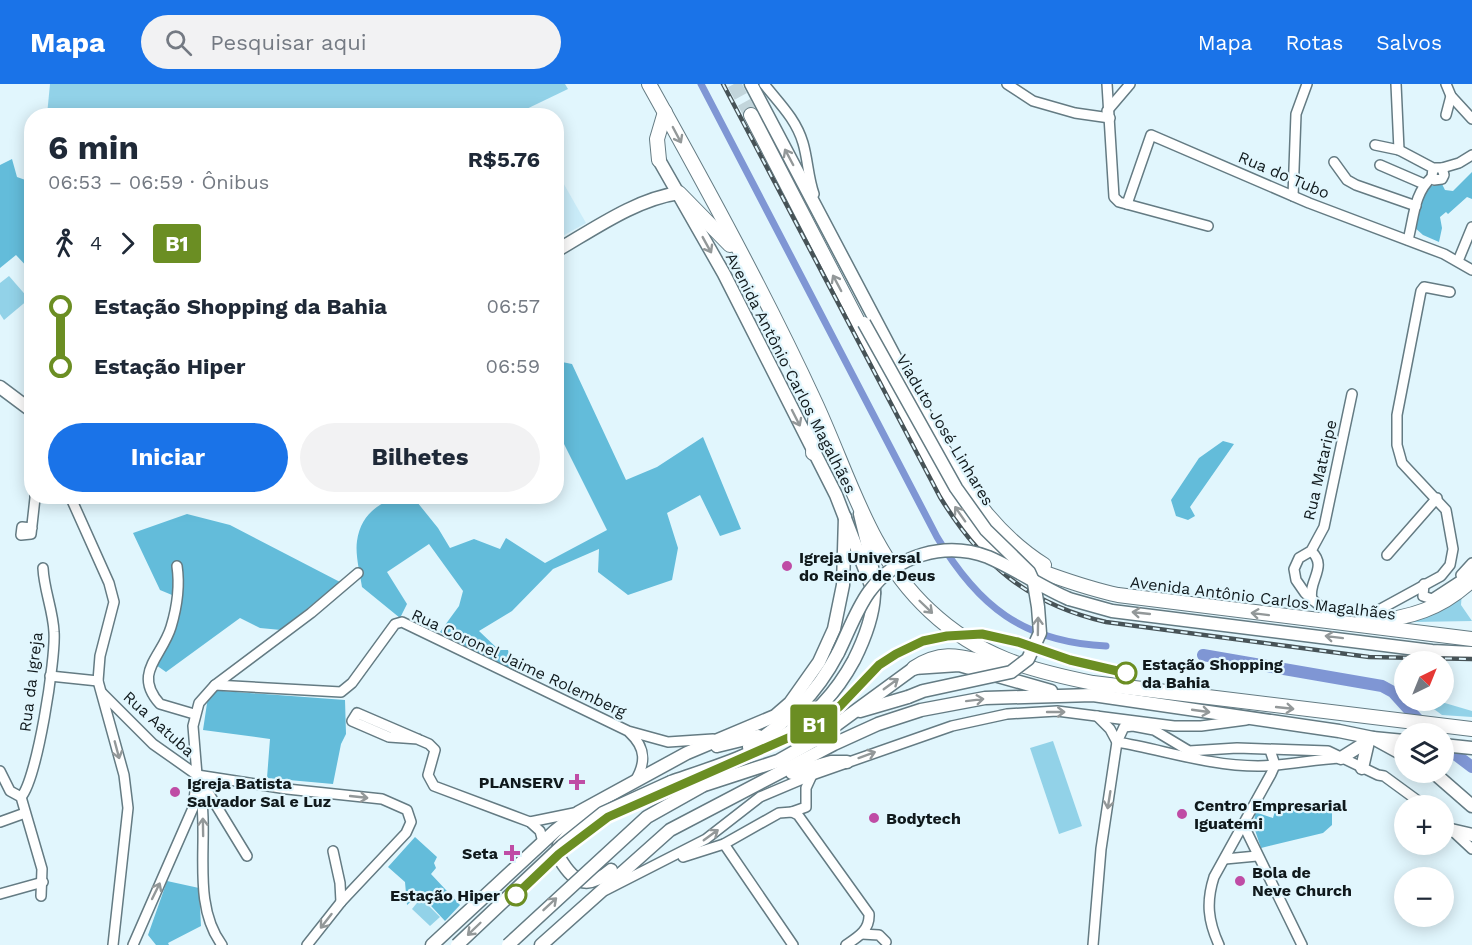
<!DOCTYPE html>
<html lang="pt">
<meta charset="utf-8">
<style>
:root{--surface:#fff;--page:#f2f2f3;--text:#1f2937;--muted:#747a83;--accent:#1a73e8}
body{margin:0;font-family:"Work Sans",sans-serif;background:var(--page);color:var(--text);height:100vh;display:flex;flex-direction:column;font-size:22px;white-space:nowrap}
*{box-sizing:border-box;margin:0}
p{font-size:20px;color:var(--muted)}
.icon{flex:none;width:33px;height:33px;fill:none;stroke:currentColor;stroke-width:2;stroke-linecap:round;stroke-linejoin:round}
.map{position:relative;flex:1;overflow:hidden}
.panel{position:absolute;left:24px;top:24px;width:540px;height:396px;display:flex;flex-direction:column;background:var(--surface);border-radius:24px;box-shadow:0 3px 15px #0003}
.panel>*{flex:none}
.badge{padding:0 12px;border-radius:4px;font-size:21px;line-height:39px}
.needle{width:39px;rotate:43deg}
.tools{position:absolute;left:1394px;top:567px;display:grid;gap:12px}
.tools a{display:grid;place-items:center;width:60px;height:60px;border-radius:50%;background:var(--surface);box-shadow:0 3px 15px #0003;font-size:30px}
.map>.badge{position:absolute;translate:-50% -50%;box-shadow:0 0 0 3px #fff}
.legs{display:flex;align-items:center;gap:9px;height:66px;padding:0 24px;font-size:20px}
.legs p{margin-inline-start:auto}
.summary{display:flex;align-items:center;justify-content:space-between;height:102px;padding:0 24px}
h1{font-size:33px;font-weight:700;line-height:45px}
.action{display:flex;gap:12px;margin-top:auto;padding:12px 24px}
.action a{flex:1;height:69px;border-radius:36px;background:var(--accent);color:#fff;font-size:24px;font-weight:700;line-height:69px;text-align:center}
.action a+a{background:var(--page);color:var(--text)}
ul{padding:0 24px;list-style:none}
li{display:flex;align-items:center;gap:21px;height:60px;font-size:22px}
li i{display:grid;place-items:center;width:9px;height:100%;margin:0 8px;background:currentColor}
li i::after{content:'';width:15px;height:15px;margin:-8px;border:4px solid;border-radius:50%;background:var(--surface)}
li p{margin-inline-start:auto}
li:first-child i{background:linear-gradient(#0000 50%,currentColor 0)}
li:last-child i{background:linear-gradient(currentColor 50%,#0000 0)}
header{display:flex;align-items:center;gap:36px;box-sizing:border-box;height:84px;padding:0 30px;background:var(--accent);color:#fff}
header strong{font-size:28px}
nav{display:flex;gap:33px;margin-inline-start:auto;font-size:21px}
.search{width:420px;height:54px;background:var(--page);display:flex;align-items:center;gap:15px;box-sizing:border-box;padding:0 21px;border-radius:33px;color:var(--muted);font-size:22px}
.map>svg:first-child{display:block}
.built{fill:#caecf9}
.green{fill:#92d2e8}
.forest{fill:#63bcda}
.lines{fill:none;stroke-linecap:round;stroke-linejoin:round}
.canal{stroke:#7f96d4;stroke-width:7}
.river{stroke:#7f96d4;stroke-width:12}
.highway-tunnel{stroke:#c2d5db;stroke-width:14;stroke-dasharray:14 7;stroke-linecap:butt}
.minor-casing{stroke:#647b83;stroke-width:12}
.major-casing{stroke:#647b83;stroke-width:15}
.highway-casing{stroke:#647b83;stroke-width:16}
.minor{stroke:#fff;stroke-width:9}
.major{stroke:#fff;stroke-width:12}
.highway{stroke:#fff;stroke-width:14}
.rail-casing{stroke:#475357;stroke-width:4.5}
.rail{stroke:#e1f6fd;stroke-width:2;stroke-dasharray:7;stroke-linecap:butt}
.major-bridge-casing{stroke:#647b83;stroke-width:15;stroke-linecap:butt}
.major-bridge{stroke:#fff;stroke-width:12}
.oneway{stroke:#939899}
.line-1-casing{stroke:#fff;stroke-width:14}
.line-1{stroke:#6b8e23;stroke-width:9}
.poi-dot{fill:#bf4ca5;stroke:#e1f6fd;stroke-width:2}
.stop-1-dot{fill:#fff;stroke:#6b8e23;stroke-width:3}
.labels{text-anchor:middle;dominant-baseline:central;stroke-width:4.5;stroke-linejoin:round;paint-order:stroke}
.street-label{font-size:16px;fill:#10191c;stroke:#e1f6fd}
.poi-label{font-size:16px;font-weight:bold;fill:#10191c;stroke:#e1f6fd;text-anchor:start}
.stop-label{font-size:16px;font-weight:bold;fill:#10191c;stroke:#e1f6fd;text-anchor:start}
</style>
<header>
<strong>Mapa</strong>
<div class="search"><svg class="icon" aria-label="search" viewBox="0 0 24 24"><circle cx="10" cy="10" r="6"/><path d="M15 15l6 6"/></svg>Pesquisar aqui</div>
<nav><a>Mapa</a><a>Rotas</a><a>Salvos</a></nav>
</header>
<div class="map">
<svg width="1472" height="861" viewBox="0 0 1472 861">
<rect width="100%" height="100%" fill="#e1f6fd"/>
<polygon class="built" points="561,95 586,139 557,155 557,98"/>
<g class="green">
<polygon points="50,0 565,0 568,5 514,31 47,31"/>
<polygon points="9,192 29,215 4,236 0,230 0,199"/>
<polygon points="1462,508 1461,521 1472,537 1413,538 1437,528"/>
<polygon points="1423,617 1438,617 1472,627 1472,633 1442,631"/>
<polygon points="1053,657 1082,742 1059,750 1030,664"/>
<polygon points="421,814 440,833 430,842 412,825"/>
</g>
<g class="forest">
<polygon points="12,75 17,93 31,98 31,187 16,171 0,184 0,81"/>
<polygon points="1472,88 1472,115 1467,113 1448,130 1446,128 1440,133 1442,144 1439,158 1423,151 1413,142 1425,103 1442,100 1445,106 1453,107"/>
<path d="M 557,277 L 572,280 L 626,396 L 657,383 L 703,353 L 741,445 L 720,452 L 700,411 L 667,429 L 678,464 L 672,496 L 628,511 L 598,488 L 599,465 L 553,485 L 512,527 L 479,547 L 499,566 L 508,566 L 513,589 L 440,548 L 459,522 L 463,507 L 429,460 L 387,488 L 407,520 L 400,534 L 362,503 C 360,489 355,471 357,457 C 361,427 386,412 413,413 L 438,444 L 450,464 L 474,455 L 500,465 L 506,454 L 545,479 L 607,446 L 557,346 Z"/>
<polygon points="1223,357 1234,360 1190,423 1195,432 1188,436 1176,432 1171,416 1199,374"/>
<polygon points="187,430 230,441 340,498 281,546 260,544 240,534 166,588 156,581 175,547 172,511 160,506 133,449"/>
<polygon points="209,606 345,616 346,650 341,660 333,700 267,694 270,655 203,646"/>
<polygon points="1278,717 1332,726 1332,741 1323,749 1261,764 1254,743 1255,728 1273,734"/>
<polygon points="415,753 437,773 434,779 436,784 431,790 460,821 445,837 420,810 407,821 405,798 388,783"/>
<polygon points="167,797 199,804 201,842 168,859 169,861 156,861 148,851"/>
</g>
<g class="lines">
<path class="canal" d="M 701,0 L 937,453 C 978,522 1023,558 1106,562"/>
<g class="river">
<polyline points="1203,571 1382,602 1393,608 1431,650"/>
<polyline points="1443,661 1472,683"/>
</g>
<polyline class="highway-tunnel" points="734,0 751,31"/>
<g class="minor-casing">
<g id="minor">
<path d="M 764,0 C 779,19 796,35 803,59 C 808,76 808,93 814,110"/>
<polyline points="1007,0 1033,17 1075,29 1110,34"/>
<polyline points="1107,0 1114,113 1119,118 1208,142"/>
<polyline points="1396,0 1399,66"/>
<polyline points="1446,0 1451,12 1472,35"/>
<polyline points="1107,27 1130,0"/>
<polyline points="1446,31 1451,12"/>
<polyline points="1375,61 1399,66 1433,84 1442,84 1444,91 1442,95 1434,96 1432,93 1433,84"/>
<polyline points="1334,78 1347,96 1356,101 1416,122"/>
<polyline points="1380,81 1424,100"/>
<polyline points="1442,84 1459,79 1472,71"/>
<polyline points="1293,112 1296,30 1307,0"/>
<polyline points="1127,120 1151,51 1309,119 1444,170 1472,186"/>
<path d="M 1408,156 C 1414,133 1414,109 1432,93"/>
<polyline points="1458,177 1472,143"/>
<polyline points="70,412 109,499 114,518 100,572 98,597 124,691 128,724 113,861"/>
<polyline points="32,444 22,443 21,451 31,450 35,414 35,412"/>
<path d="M 1311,467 C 1329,483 1307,497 1312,516"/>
<polyline points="1387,471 1437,414"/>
<path d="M 177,482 C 180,502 177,523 171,543 C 162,573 132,589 160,620 L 194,630"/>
<polyline points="1461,491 1472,479"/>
<polyline points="1424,500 1423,512 1432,515 1472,489"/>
<polyline points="1337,537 1305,509 1296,496 1294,485 1299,474 1311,467 1324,443 1352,310"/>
<polyline points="1355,539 1441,492 1450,481 1453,465 1446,426 1402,379 1397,361 1397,331 1421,207 1424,203 1450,208"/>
<polyline points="50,592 98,597"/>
<polyline points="215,601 341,608 352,599 395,540 402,538 628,647 668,658 713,655"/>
<polyline points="102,609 153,660 197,691 287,705 382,715 407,726 411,738 406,749 341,818 307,861"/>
<polyline points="1097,632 1110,645 1117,658"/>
<path d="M 630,649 C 646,664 646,679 635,697"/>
<polyline points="418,655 389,653 352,637 357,629 429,660 435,666 428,691 434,702 530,738 540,747 543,758"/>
<path d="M 1117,658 C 1164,666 1210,682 1258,682 C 1286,682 1314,675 1341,674"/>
<polyline points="0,687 10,707 21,713 42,785 41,812"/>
<polyline points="200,695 247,772"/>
<path d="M 200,705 C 210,754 190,818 222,861"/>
<path d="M 21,713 C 37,696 56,574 54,548 C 53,526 44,506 43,484"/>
<polyline points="792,728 806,723 806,704 812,691"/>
<polyline points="0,738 25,729"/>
<polyline points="530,738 574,729"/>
<polyline points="1443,738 1472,765"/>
<polyline points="1243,740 1302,861"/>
<polyline points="724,760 793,861"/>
<polyline points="333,767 340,799 341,818"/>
<path d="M 683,773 L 724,760 L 779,729 L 792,728 L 798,731 L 869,830 C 870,846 858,853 846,861"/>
<polyline points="1225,775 1257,772"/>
<polyline points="606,806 706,755 760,713 812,691 952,642 1007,630 1057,627 1174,642 1201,642 1246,636"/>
<polyline points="0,810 43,798"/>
<polyline points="862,850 879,851 886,858"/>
<polyline points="133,861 193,724 197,691 193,642 199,619 215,601 311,529 358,489"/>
<polyline points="1093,861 1101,765 1117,658 1124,643 1133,642 1154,646 1189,667 1237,664 1328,667 1378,691 1384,692 1425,722"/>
<path d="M 1219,861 C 1208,837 1206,818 1214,793 L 1271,690 L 1275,681 L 1270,666"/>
</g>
</g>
<g class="major-casing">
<g id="major">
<polyline points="751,0 945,368"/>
<polyline points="659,76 724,190 836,411 874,509"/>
<path d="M 556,167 C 594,145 636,115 679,109"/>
<polyline points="0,303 32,327"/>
<polyline points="1069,515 1112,527 1432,567 1472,569"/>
<polyline points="860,627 908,613"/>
<polyline points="1443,661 1472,664"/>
<polyline points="717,662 758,652"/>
<path d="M 749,663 C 788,637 816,611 838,569"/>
<polyline points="1341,674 1373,654 1404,657"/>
<polyline points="1362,684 1368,658"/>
<polyline points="1433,688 1472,722"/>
<polyline points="792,689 831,678 847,678"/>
<path d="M 671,698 C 749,671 812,654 854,576 C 864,556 873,534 874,511 C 875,484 866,456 860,430"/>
<polyline points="704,701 778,677 817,655 914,584 959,581 1051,607"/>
<path d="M 596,721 L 559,761 L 557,770 C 572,797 585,808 611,786"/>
<polyline points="1451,746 1472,751"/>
<polyline points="432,861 555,747 579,728 687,669 775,632 790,619 819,578 834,545 843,501 845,433"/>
<polyline points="541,861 670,746 834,660 878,640 921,626 985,614 1093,611 1339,647 1373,654 1404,671"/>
</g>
</g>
<g class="highway-casing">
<g id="highway">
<path d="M 649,0 C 707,104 765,210 815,318 C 849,391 869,471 930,527 C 979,573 1029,586 1093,599 L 1472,645"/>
<path d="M 751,31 L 940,396 C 953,420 967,445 989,462 C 1010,480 1090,505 1118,511 L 1472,555"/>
<polyline points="659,76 657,55 665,28"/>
<polyline points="679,109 730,161"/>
<path d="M 945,368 C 970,413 1000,453 1044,481"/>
<polyline points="813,369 816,324"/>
<path d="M 1369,538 C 1410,534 1441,525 1472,496"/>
<path d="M 914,584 C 949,561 970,578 1007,582"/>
</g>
</g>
<use href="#minor" class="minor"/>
<use href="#major" class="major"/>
<use href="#highway" class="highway"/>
<g class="rail-casing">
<path id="rail" d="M 723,0 L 940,413 C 981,480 1028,520 1106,538 L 1369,573 L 1472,575"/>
</g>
<use href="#rail" class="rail"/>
<g class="major-bridge-casing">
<g id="major-bridge">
<polyline points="864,239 956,404 986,446 1029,488 1034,499 1038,523 1040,549 1028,575 1011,588 923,607 908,613"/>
<path d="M 838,569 C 848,549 856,526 869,508 C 896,471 945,457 988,473 C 1016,485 1041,503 1069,515"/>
<polyline points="457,861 562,762 603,729 671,698"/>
<polyline points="508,861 647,733 704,701"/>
</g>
</g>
<use href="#major-bridge" class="major-bridge"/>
</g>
<defs><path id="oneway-shaft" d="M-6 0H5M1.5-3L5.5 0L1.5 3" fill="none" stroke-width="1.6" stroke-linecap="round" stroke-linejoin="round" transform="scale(1.5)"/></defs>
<g class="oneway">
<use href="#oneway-shaft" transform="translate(677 51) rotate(62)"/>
<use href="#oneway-shaft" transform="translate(789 73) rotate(-118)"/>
<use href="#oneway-shaft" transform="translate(707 161) rotate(61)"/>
<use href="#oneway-shaft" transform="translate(837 199) rotate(-118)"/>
<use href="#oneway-shaft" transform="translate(796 334) rotate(63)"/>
<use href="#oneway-shaft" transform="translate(960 430) rotate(-125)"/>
<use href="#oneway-shaft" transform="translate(926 523) rotate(44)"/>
<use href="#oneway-shaft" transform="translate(1141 529) rotate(-174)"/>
<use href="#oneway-shaft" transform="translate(1260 530) rotate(-173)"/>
<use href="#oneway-shaft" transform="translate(1038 542) rotate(-89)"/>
<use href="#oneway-shaft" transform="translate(1334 553) rotate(-173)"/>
<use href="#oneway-shaft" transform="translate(891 600) rotate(-36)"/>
<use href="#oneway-shaft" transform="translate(975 616) rotate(-7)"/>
<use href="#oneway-shaft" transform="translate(1285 624) rotate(6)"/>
<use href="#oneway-shaft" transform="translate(1201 627) rotate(8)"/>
<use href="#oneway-shaft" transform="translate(1056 628)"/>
<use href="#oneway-shaft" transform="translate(117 666) rotate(75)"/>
<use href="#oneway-shaft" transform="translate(867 671) rotate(-20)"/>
<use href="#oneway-shaft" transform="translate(359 713) rotate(6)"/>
<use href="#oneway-shaft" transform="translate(1109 716) rotate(99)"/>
<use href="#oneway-shaft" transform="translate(203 743) rotate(-91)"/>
<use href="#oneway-shaft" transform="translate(711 751) rotate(-36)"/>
<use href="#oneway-shaft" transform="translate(156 807) rotate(-64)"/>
<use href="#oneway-shaft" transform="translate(550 820) rotate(-43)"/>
<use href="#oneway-shaft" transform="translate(326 837) rotate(128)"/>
<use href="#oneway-shaft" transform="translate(474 845) rotate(136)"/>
</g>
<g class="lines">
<g class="line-1-casing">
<polyline id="line-1" points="516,811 559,770 608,733 797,650 839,623 879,581 896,570 923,557 947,552 982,550 1018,558 1070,576 1126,589"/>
</g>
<use href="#line-1" class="line-1"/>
</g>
<g class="poi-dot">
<circle cx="787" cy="482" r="6"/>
<path d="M574 689h6v6h6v6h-6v6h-6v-6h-6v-6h6z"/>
<circle cx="175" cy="708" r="6"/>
<circle cx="1182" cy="730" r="6"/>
<circle cx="874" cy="734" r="6"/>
<path d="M509 760h6v6h6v6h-6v6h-6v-6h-6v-6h6z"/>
<circle cx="1240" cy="797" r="6"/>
</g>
<g class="stop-1-dot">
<circle cx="1126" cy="589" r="10"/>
<circle cx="516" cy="811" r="10"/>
</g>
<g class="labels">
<g class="street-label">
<text transform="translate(1284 91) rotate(23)">Rua do Tubo</text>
<text transform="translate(791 289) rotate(63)">Avenida Antônio Carlos Magalhães</text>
<text transform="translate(945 346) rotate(59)">Viaduto José Linhares</text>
<text transform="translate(1320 386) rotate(-77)">Rua Mataripe</text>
<text transform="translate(1263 514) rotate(7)">Avenida Antônio Carlos Magalhães</text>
<text transform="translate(519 579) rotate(25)">Rua Coronel Jaime Rolemberg</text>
<text transform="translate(31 598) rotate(-83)">Rua da Igreja</text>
<text transform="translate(159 640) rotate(42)">Rua Aatuba</text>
</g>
<g class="poi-label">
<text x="799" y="473">Igreja Universal<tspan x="799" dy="18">do Reino de Deus</tspan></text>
<text x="564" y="698" text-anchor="end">PLANSERV</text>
<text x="187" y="699">Igreja Batista<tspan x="187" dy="18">Salvador Sal e Luz</tspan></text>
<text x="1194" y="721">Centro Empresarial<tspan x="1194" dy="18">Iguatemi</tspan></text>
<text x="886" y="734">Bodytech</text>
<text x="498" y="769" text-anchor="end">Seta</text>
<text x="1252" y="788">Bola de<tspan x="1252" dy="18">Neve Church</tspan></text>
</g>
<g class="stop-label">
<text x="1142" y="580">Estação Shopping<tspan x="1142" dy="18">da Bahia</tspan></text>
<text x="500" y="811" text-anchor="end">Estação Hiper</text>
</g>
</g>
</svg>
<div class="tools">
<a><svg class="needle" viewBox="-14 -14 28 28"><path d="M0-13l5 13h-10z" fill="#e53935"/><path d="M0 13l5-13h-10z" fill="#747a83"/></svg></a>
<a><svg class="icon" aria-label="layers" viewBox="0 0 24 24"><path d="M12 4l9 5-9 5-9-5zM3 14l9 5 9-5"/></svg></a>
<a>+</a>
<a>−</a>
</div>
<b class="badge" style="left:814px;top:640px;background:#6b8e23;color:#fff">B1</b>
<section class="panel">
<div class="summary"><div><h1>6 min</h1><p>06:53 – 06:59 · Ônibus</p></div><b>R$5.76</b></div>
<div class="legs"><svg class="icon" aria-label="walk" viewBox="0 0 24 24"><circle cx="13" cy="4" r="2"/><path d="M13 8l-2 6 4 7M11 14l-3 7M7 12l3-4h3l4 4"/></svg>4<svg class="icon" aria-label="forward" viewBox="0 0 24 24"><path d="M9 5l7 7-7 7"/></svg><b class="badge" style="background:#6b8e23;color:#fff">B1</b></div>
<ul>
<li><i style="color:#6b8e23"></i><b>Estação Shopping da Bahia</b><p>06:57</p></li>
<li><i style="color:#6b8e23"></i><b>Estação Hiper</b><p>06:59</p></li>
</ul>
<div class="action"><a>Iniciar</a><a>Bilhetes</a></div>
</section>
</div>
